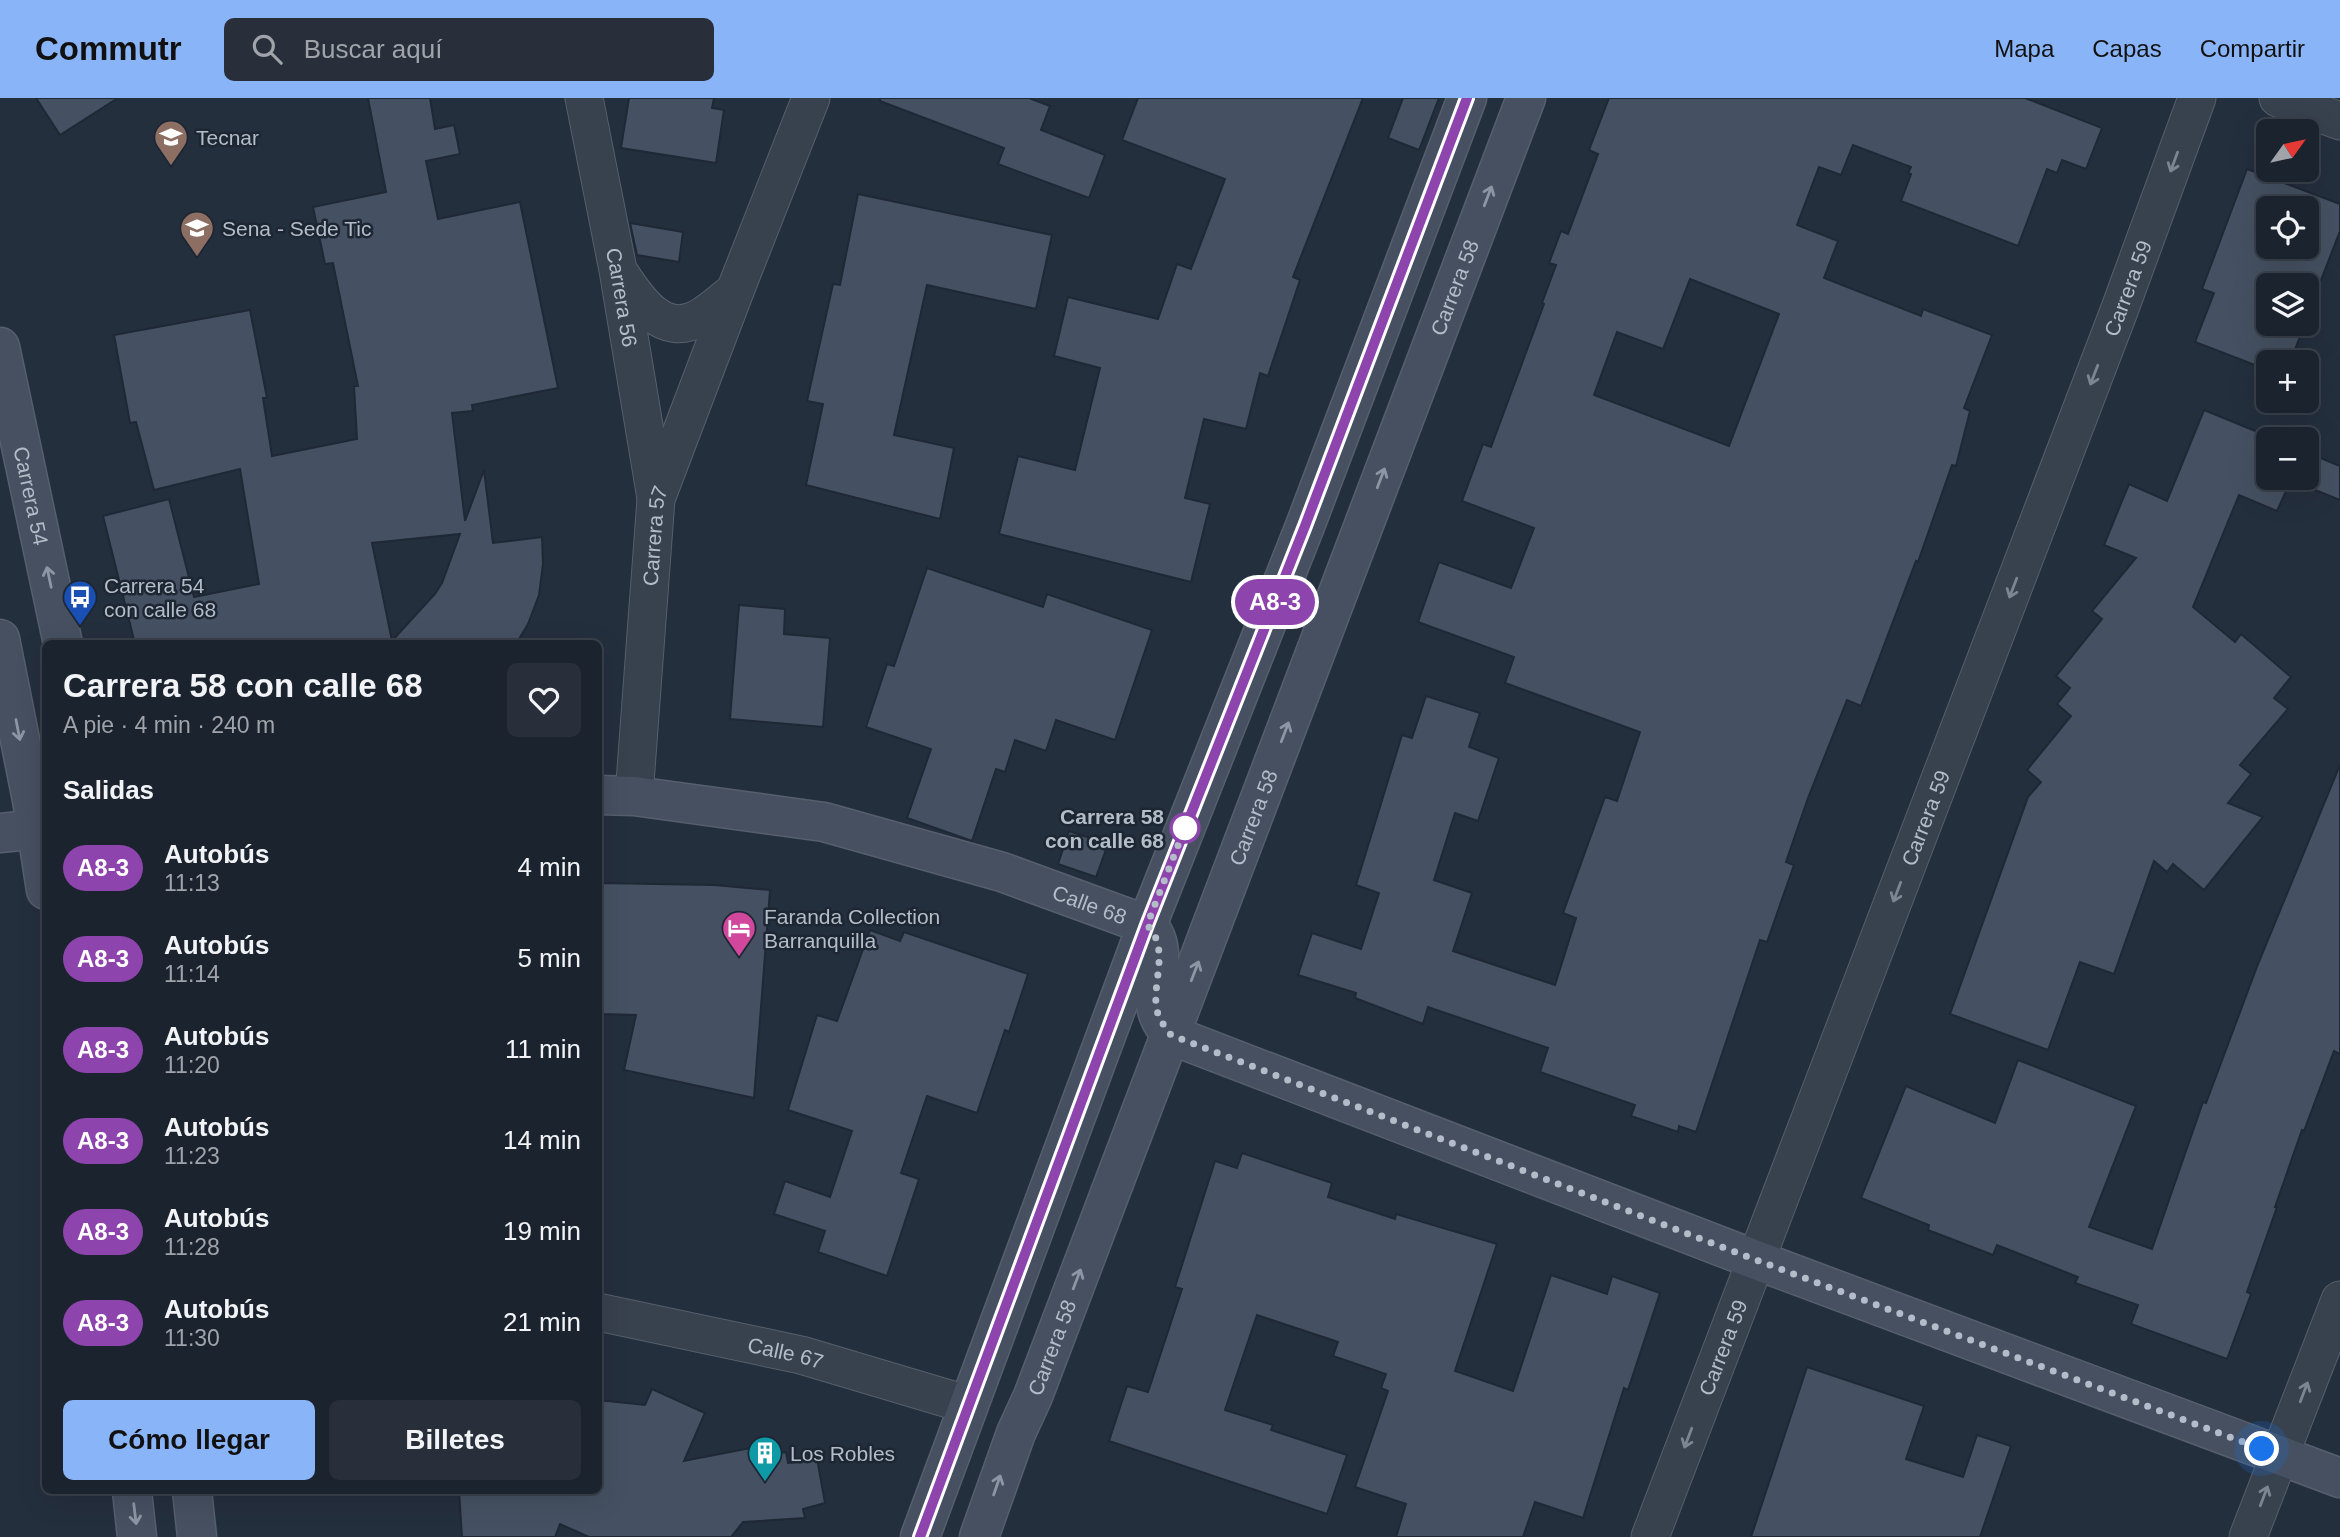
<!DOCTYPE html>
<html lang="es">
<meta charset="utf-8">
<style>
:root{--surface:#1b232e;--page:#282f3a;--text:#f1f3f6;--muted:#a0a4aa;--line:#39404a;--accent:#8ab4f8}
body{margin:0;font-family:Helvetica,sans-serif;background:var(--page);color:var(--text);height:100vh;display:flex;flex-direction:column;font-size:26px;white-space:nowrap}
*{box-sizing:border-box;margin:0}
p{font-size:23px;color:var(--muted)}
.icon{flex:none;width:38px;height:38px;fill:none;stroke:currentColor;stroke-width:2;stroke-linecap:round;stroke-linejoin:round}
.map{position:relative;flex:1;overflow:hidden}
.side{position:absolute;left:42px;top:542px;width:560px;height:854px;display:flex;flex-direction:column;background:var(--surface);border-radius:10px;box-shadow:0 7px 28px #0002,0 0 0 2px var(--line)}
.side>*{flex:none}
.badge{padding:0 14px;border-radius:23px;font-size:24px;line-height:46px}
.needle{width:46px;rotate:57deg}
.buttons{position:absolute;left:2256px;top:21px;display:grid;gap:14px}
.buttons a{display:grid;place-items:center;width:63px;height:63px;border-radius:10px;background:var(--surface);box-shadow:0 7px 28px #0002,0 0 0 2px var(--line);font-size:35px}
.you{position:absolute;width:35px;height:35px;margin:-18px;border:5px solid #fff;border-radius:50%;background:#1a73e8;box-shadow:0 0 0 10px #1a73e833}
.map>.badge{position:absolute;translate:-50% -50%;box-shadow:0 0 0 4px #fff}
h2{padding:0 21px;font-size:26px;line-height:63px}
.round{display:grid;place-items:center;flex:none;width:74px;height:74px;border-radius:10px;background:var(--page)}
.head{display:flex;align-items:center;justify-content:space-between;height:119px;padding:0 21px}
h1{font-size:33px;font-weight:800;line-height:52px}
.cta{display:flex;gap:14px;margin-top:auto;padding:14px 21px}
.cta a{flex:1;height:80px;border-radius:10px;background:var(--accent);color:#111;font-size:28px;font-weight:800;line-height:80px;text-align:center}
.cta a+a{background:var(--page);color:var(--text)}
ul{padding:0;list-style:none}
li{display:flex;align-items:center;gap:21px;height:91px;padding:0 21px}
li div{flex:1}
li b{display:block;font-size:26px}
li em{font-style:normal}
li .badge{min-width:77px;font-weight:700;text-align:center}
header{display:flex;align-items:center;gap:42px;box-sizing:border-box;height:98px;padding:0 35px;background:var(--accent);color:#111}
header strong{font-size:33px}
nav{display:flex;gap:38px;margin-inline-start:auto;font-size:24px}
.search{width:490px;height:63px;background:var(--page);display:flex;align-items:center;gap:18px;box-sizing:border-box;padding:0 24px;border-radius:10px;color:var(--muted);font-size:26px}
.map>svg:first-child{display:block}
.building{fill:#455162;stroke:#1f2835;stroke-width:2;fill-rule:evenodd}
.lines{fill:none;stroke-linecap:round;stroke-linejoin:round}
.street-casing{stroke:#565f6c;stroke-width:39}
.secondary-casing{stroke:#565f6c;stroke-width:41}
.street{stroke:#38414e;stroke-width:37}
.secondary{stroke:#465061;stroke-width:38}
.oneway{stroke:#7c8592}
.oneway2{stroke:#8e96a5}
.line-casing{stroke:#fff;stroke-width:16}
.line{stroke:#8e44ad;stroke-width:10}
.walk{stroke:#b4bcc9;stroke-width:7;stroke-dasharray:0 12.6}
.stop-dot{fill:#fff;stroke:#8e44ad;stroke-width:3.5}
.labels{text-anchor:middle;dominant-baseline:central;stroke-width:5;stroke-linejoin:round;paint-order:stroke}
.poi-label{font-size:21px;fill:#b4bcc9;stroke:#1d2633;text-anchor:start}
.street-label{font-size:21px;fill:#b4bcc9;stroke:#1d2633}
.stop-label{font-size:21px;font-weight:bold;fill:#b4bcc9;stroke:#1d2633;text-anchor:end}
</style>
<header>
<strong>Commutr</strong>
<div class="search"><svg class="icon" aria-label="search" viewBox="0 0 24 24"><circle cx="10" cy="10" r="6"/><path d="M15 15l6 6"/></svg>Buscar aquí</div>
<nav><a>Mapa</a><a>Capas</a><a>Compartir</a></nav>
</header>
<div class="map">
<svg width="2340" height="1439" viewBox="0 0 2340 1439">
<rect width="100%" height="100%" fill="#242f3e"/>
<g class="building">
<polygon points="36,0 118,0 60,37"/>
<path d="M 368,0 L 430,0 L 435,31 L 454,27 L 460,56 L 426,63 L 438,121 L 520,104 L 558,290 L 472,307 L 473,313 L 452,315 L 465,423 L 484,372 L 493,445 L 542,439 L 543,466 L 539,497 L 528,526 L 516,546 L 135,546 L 103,418 L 169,401 L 194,499 L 259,486 L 240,371 L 154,392 L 136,324 L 130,325 L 114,237 L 250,212 L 267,300 L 263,300 L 272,358 L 357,341 L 354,288 L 358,288 L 333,165 L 325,166 L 313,109 L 386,94 ZM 460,436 L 442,485 L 435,496 L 392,543 L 372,445 Z"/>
<polygon points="629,0 714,0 712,10 724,12 716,65 621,50"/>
<polygon points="880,0 1029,0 1050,8 1041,32 1105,57 1089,100 998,66 1004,50 880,3"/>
<polygon points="1138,0 1363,0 1293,179 1300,182 1268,278 1260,275 1246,331 1204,321 1185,400 1210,406 1191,484 999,436 1018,358 1075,372 1100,270 1054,258 1068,199 1158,221 1177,166 1191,171 1225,81 1122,42"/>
<polygon points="1403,0 1439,0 1419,52 1388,40"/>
<path d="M 1609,0 L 2025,0 L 2102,30 L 2086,71 L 2062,62 L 2057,75 L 2047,71 L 2018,148 L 1901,103 L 1911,76 L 1908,75 L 1911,69 L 1853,47 L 1841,77 L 1819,69 L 1797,127 L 1838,143 L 1824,180 L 1921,218 L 1923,211 L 1992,237 L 1964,310 L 1970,313 L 1956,368 L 1952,367 L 1918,464 L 1916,463 L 1861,608 L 1847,602 L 1808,700 L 1786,764 L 1794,767 L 1767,844 L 1760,842 L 1696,1034 L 1679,1028 L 1678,1034 L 1631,1018 L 1635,1007 L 1540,974 L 1548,950 L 1428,909 L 1423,926 L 1355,900 L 1356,895 L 1298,877 L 1312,835 L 1361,851 L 1379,795 L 1356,787 L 1402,637 L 1412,640 L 1426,598 L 1480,615 L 1469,649 L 1499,660 L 1478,723 L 1455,715 L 1434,782 L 1472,795 L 1453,853 L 1555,887 L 1576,820 L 1563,815 L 1605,699 L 1617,703 L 1640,634 L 1505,585 L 1514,559 L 1418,524 L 1439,464 L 1511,490 L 1534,430 L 1462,403 L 1483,346 L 1491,349 L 1544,206 L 1542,205 L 1556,167 L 1549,165 L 1561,133 L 1568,136 L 1598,56 L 1589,52 ZM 1690,181 L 1779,216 L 1729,348 L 1594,297 L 1617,234 L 1663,251 Z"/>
<path d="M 2247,71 L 2340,106 L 2340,133 L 2306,221 L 2306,187 L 2268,187 L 2268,226 L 2305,226 L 2290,264 L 2268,264 L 2268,272 L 2195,244 L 2214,195 L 2202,191 ZM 2268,110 L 2306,110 L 2306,149 L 2268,149 Z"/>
<polygon points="858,96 1052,137 1036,211 927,187 894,337 954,350 940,421 806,387 823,306 807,303 833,186 840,187"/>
<polygon points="630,125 683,134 679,164 637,157"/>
<polygon points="2204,312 2275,341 2268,341 2268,380 2306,380 2306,354 2340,368 2340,402 2291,382 2277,413 2239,397 2193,509 2235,544 2241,536 2291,579 2274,600 2288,611 2240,667 2251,676 2228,705 2263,719 2204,792 2173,766 2167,774 2154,763 2114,876 2080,864 2048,952 1950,916 2028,699 2041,684 2027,672 2071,618 2057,606 2070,590 2056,578 2102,521 2092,513 2136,460 2104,447 2129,386 2167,403"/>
<polygon points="927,470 1043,509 1047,496 1152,532 1115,642 1056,622 1046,653 1015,642 1005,674 996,671 972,743 907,720 931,651 866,629 887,566 894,568"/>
<polygon points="739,507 785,511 784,536 830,540 823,629 730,621"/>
<polygon points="2340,667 2340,956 2334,953 2304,1033 2302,1032 2275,1109 2277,1109 2247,1194 2251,1196 2227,1261 2131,1226 2138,1207 2075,1185 2078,1179 1997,1147 1993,1157 1928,1132 1929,1127 1861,1100 1906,988 1995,1025 2018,962 2136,1008 2089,1129 2152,1151 2203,1004 2206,1005 2258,866"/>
<polygon points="1069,733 1108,746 1096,779 1058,766"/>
<polygon points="598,785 714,787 770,792 754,1000 624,972 636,917 601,916 598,914"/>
<polygon points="870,832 900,843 904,834 1028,876 1009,934 1005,932 977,1015 927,998 901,1075 919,1081 887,1178 818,1154 825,1133 774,1116 785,1083 830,1099 852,1033 788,1012 817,917 837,923"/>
<polygon points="1242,1055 1332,1085 1328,1099 1395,1121 1396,1116 1497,1146 1455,1273 1513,1293 1551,1177 1607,1196 1612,1178 1660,1195 1628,1292 1624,1290 1583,1420 1535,1404 1523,1439 1396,1439 1406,1406 1355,1389 1388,1293 1381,1290 1386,1276 1333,1258 1338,1244 1257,1217 1225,1312 1273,1327 1271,1332 1347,1357 1327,1416 1109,1343 1127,1288 1148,1294 1182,1191 1175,1189 1215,1063 1237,1070"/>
<polygon points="1807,1269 1924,1308 1906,1361 1963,1379 1977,1337 2011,1348 1980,1439 1751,1439"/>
<polygon points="652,1291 705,1315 684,1363 761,1348 763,1358 786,1354 788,1365 817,1360 825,1405 803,1411 805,1420 743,1424 731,1439 589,1439 560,1426 555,1439 462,1439 459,1393 598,1393 598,1302 645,1307"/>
</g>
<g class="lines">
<g class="street-casing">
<g id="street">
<path id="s1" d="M 584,0 L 618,172 L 656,400"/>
<polyline points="2278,0 2340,23"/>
<path d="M 621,177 C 638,203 663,240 699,220 C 712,213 723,202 735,193"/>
<path id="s2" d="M 634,698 L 656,401 L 735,193 L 811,0"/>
<path id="s3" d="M 598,1214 L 801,1257 L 969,1307"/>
<path id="s4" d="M 1650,1439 L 2119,213 L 2197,0"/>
<polyline points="2248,1439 2340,1202"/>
</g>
</g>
<g class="secondary-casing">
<g id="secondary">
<path id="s5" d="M 0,249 L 63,546"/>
<polyline points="0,541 32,702 46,792"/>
<path id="s6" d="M 598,697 L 634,698 L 824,724 L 1002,774 L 1147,827 C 1169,849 1154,879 1156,907 C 1157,918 1164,928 1171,937 L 1756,1162 L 2340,1380"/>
<polyline points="0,735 46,730"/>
<polyline points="132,1393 137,1439"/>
<polyline points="192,1393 197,1439"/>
<polyline points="920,1439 1147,827 1305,428 1467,0"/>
<path id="s7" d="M 979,1439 L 1016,1335 L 1033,1298 L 1526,0"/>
</g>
</g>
<use href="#street" class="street"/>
<use href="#secondary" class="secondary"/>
</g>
<defs><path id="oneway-shaft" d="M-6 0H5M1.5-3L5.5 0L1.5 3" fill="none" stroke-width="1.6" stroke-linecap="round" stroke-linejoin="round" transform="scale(1.75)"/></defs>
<g class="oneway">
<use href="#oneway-shaft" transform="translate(2174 64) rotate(110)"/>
<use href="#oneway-shaft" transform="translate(2094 277) rotate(111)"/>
<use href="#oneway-shaft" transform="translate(2013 490) rotate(111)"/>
<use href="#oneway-shaft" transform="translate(1897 794) rotate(111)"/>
<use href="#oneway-shaft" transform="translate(2304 1294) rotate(-69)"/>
<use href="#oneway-shaft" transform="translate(1688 1340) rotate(111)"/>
<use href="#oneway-shaft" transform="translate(2264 1398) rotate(-69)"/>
</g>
<g class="oneway2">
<use href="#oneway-shaft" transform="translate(1488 98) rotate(-69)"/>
<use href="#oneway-shaft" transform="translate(1381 380) rotate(-69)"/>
<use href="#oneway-shaft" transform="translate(49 479) rotate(-102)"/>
<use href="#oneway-shaft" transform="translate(18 632) rotate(79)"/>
<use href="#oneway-shaft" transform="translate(1285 634) rotate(-69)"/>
<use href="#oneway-shaft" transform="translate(1195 873) rotate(-69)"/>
<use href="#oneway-shaft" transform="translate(1077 1181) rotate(-69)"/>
<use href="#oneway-shaft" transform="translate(997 1387) rotate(-71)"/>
<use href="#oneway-shaft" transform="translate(135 1416) rotate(83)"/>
</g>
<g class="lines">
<g class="line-casing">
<polyline id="line" points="920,1439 1147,827 1305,428 1467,0"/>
</g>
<use href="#line" class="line"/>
<path class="walk" d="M 1185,730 L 1186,727 L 1147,827 C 1169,849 1154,879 1156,907 C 1157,918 1164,928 1171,937 L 1735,1154 L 2262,1351"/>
</g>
<defs>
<g id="university-pin" transform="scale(1.75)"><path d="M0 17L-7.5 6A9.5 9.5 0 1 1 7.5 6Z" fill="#8d6e63" stroke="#1d2633"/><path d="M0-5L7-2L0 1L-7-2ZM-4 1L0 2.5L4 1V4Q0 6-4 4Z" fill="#fff"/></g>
<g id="bus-pin" transform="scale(1.75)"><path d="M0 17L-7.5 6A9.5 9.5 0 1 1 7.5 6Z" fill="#1a4fb4" stroke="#1d2633"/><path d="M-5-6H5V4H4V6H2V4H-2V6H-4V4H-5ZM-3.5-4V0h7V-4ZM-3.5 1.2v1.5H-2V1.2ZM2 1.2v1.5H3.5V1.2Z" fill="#fff"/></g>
<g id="hotel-pin" transform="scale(1.75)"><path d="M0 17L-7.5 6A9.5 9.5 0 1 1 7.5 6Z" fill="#d1479c" stroke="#1d2633"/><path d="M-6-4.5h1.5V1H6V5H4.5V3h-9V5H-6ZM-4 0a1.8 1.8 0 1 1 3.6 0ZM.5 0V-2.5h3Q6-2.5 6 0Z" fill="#fff"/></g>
<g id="building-pin" transform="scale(1.75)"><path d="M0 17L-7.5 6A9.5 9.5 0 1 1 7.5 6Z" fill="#0f9aa8" stroke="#1d2633"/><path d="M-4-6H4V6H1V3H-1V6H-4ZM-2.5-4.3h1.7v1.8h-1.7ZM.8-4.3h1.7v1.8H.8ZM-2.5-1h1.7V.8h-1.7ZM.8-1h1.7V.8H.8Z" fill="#fff"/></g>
</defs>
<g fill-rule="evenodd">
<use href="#university-pin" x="171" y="39"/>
<use href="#university-pin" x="197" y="130"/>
<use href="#bus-pin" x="80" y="499"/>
<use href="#hotel-pin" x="739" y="830"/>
<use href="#building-pin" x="765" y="1355"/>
</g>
<circle class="stop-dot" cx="1185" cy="730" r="14"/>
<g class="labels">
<g class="poi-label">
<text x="196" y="39">Tecnar</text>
<text x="222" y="130">Sena - Sede Tic</text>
<text x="104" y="487">Carrera 54<tspan x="104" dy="24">con calle 68</tspan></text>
<text x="764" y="818">Faranda Collection<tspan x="764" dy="24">Barranquilla</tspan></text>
<text x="790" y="1355">Los Robles</text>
</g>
<g class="street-label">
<text stroke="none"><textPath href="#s7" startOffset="1337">Carrera 58</textPath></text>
<text stroke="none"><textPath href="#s4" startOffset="1337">Carrera 59</textPath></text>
<text stroke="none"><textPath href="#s1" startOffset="203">Carrera 56</textPath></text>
<text stroke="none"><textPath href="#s5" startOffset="152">Carrera 54</textPath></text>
<text stroke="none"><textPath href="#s2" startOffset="261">Carrera 57</textPath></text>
<text stroke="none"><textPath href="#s7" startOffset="770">Carrera 58</textPath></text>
<text stroke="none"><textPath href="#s4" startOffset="770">Carrera 59</textPath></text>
<text stroke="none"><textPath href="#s6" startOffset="506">Calle 68</textPath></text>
<text stroke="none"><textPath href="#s7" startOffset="203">Carrera 58</textPath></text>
<text stroke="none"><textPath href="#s4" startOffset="203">Carrera 59</textPath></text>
<text stroke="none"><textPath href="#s3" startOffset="192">Calle 67</textPath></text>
</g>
<g class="stop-label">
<text x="1164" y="718">Carrera 58<tspan x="1164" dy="24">con calle 68</tspan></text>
</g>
</g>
</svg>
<div class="buttons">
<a><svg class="needle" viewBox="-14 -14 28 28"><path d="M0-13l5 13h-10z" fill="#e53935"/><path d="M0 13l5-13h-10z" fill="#a0a4aa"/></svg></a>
<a><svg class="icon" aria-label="locate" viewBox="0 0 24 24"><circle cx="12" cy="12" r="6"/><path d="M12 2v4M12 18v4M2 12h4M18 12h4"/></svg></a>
<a><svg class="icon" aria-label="layers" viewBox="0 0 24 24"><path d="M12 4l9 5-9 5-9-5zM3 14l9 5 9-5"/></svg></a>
<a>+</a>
<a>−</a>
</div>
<div class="you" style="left:2262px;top:1351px"></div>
<b class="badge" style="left:1275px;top:504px;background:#8e44ad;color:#fff">A8-3</b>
<section class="side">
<div class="head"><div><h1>Carrera 58 con calle 68</h1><p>A pie · 4 min · 240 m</p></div><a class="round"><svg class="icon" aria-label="heart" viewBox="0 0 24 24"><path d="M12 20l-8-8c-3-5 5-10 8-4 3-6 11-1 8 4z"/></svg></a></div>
<h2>Salidas</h2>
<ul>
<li><span class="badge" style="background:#8e44ad;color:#fff">A8-3</span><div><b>Autobús</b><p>11:13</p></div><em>4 min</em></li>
<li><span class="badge" style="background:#8e44ad;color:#fff">A8-3</span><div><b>Autobús</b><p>11:14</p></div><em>5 min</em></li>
<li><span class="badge" style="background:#8e44ad;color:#fff">A8-3</span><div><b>Autobús</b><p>11:20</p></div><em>11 min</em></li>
<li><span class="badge" style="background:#8e44ad;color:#fff">A8-3</span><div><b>Autobús</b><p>11:23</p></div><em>14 min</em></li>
<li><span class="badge" style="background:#8e44ad;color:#fff">A8-3</span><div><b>Autobús</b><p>11:28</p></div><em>19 min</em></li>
<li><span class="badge" style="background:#8e44ad;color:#fff">A8-3</span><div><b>Autobús</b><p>11:30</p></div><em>21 min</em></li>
</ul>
<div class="cta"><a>Cómo llegar</a><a>Billetes</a></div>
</section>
</div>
